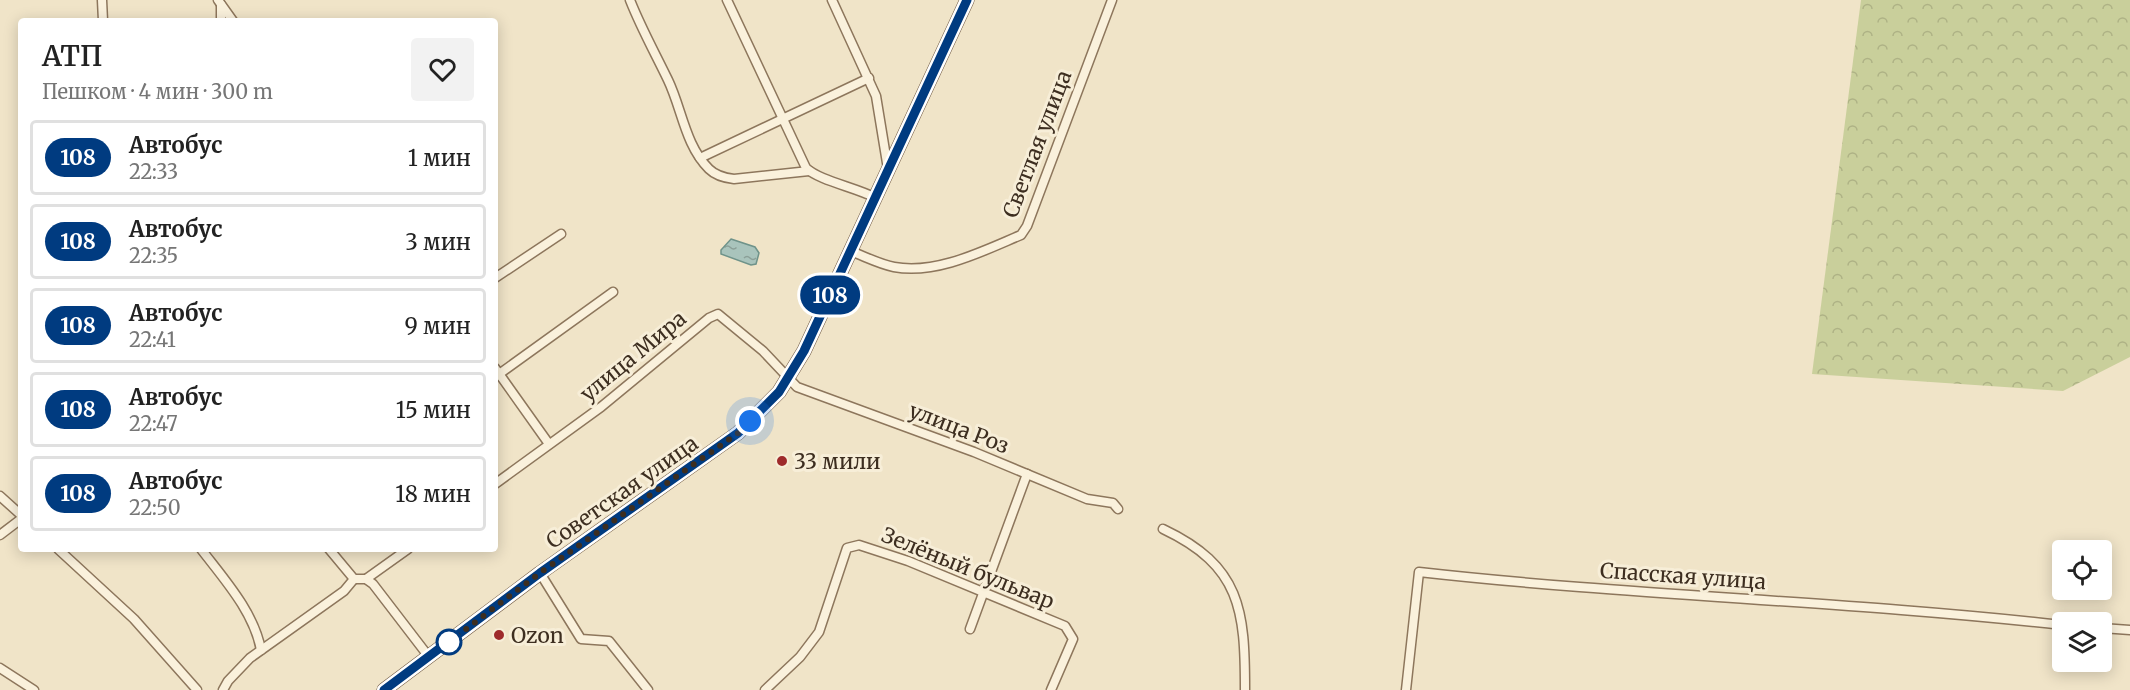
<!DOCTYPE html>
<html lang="ru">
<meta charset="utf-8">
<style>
:root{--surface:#fff;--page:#f2f2f2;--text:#222;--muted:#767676;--line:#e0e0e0}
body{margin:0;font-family:Merriweather,serif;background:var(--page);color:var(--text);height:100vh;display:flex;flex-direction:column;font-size:22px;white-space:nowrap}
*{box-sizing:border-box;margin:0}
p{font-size:20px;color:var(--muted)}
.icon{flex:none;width:33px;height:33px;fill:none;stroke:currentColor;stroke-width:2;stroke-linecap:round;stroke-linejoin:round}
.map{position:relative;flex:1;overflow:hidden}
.details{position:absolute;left:18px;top:18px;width:480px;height:534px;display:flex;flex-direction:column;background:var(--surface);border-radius:6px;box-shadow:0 3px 15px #0003}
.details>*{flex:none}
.badge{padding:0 12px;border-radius:20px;font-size:21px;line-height:39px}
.controls{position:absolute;left:2052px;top:540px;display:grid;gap:12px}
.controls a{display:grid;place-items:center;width:60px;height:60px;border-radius:6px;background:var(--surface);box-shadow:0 3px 15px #0003;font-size:30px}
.you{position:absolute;width:30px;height:30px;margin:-15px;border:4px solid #fff;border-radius:50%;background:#1a73e8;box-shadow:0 0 0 9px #1a73e833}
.map>.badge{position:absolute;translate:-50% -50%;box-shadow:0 0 0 3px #fff}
.round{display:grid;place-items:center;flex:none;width:63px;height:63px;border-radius:6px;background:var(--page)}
.head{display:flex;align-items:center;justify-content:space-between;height:102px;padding:0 24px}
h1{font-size:28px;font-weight:600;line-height:45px}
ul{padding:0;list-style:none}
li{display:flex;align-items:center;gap:18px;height:75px;margin:0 12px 9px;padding:0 12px;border:3px solid var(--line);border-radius:6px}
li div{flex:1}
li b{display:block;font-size:22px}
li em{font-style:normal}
li .badge{min-width:66px;font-weight:700;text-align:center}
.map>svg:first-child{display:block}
.forest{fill:url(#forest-crowns)}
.water{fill:url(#water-ripples);stroke:#6f938a;stroke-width:1.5}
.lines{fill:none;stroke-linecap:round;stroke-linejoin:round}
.street-casing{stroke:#8d765c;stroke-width:11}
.secondary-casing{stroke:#6f573f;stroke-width:15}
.street{stroke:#faf1dc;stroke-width:8}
.secondary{stroke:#faf1dc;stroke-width:12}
.line-casing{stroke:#fff;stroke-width:14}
.line{stroke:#003b80;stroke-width:9}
.walk{stroke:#3d2e20;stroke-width:6;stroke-dasharray:0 10.8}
.poi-dot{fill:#9e2a2b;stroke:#f7eed8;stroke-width:2}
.stop-dot{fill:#fff;stroke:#003b80;stroke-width:3}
.labels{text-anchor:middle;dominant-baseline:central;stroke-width:6;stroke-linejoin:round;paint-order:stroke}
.street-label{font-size:21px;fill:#3d2e20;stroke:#f7eed8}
.poi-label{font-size:21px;fill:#3d2e20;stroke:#f7eed8;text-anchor:start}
</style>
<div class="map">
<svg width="2130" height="690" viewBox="0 0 2130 690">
<defs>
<pattern id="forest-crowns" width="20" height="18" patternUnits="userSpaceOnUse" patternTransform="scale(1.5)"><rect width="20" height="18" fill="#c9cf9b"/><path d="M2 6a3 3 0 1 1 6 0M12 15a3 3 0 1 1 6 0" fill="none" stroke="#aeb285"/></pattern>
<pattern id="water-ripples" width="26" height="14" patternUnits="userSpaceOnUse" patternTransform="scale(1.5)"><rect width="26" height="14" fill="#a9c4bc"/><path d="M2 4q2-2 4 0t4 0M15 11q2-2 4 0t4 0" fill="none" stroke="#8ba098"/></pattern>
</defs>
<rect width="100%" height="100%" fill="#f0e4c8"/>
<polygon class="forest" points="1861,0 2130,0 2130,357 2063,391 1812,374"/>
<polygon class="water" points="731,239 755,247 759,253 756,264 751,265 721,254 721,250"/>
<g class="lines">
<g class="street-casing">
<g id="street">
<polyline points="102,0 103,21"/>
<polyline points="218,0 233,21"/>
<path d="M 630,0 C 641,28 655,53 668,80 C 682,109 685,145 709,169 C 716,176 725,178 734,179 L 809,171"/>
<path d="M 727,0 L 806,168 C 820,181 855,187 876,198"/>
<polyline points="832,0 876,96 888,169"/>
<polyline points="221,5 221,21"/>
<polyline points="700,158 869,78"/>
<path d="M 850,251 C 864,256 879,264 894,267 C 936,275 983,251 1021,235 L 1027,226 L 1112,0"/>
<polyline points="495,278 561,234"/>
<polyline points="495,368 549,444"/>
<polyline points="495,377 613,292"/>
<polyline points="495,484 601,407 709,318 718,314 763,351 797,387 974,452 1087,499 1113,503 1118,509"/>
<polyline points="0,496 21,515"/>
<path d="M 1163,529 C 1241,566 1245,610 1245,690"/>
<polyline points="0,535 21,519"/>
<polyline points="58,549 134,619 197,690"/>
<path d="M 201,549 C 224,579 254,612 261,650"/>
<polyline points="329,549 354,579 366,579 373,584 429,657"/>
<polyline points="540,573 581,639 609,641 648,690"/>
<polyline points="366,579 408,549"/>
<polyline points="2102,628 2130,630"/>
<polyline points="970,629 1027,474"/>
<polyline points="0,668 34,690"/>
<polyline points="223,690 228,681 250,658 344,591 354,579"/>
<polyline points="765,690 800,657 819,632 847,548 859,545 908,561 1065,626 1073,639 1051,690"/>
<path d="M 1406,690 L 1419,572 C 1633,596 1848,601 2062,625"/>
</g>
</g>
<g class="secondary-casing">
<polyline id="secondary" points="384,690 540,573 738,433 779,392 804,351 967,0"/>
</g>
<use href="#street" class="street"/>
<use href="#secondary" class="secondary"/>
</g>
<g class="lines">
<g class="line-casing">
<polyline id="line" points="384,690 540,573 738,433 779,392 804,351 967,0"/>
</g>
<use href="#line" class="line"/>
<polyline class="walk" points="449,642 540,573 738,433 750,421"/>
</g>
<g class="poi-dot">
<circle cx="782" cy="461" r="6"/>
<circle cx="499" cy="635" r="6"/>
</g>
<circle class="stop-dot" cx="449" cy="642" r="12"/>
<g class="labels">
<g class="street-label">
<text transform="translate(1037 144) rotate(-69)">Светлая улица</text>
<text transform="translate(633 356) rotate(-39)">улица Мира</text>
<text transform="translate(959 428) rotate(21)">улица Роз</text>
<text transform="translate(622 492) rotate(-35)">Советская улица</text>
<text transform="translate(968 568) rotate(22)">Зелёный бульвар</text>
<text transform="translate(1683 576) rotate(4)">Спасская улица</text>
</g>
<g class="poi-label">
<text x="794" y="461">33 мили</text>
<text x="511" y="635">Ozon</text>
</g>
</g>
</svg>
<div class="controls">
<a><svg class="icon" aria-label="locate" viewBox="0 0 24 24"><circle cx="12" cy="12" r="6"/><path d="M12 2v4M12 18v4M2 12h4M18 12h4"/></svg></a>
<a><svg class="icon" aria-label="layers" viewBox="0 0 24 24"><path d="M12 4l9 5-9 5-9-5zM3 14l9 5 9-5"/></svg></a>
</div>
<div class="you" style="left:750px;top:421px"></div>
<b class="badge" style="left:830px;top:295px;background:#003b80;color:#fff">108</b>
<section class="details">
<div class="head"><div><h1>АТП</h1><p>Пешком · 4 мин · 300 m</p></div><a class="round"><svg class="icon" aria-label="heart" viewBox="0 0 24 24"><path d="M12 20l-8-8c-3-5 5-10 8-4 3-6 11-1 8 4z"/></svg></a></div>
<ul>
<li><span class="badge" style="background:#003b80;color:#fff">108</span><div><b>Автобус</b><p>22:33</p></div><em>1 мин</em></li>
<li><span class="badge" style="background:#003b80;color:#fff">108</span><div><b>Автобус</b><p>22:35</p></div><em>3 мин</em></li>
<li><span class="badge" style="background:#003b80;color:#fff">108</span><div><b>Автобус</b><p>22:41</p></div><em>9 мин</em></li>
<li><span class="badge" style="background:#003b80;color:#fff">108</span><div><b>Автобус</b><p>22:47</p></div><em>15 мин</em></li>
<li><span class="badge" style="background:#003b80;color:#fff">108</span><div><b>Автобус</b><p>22:50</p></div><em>18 мин</em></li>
</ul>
</section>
</div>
